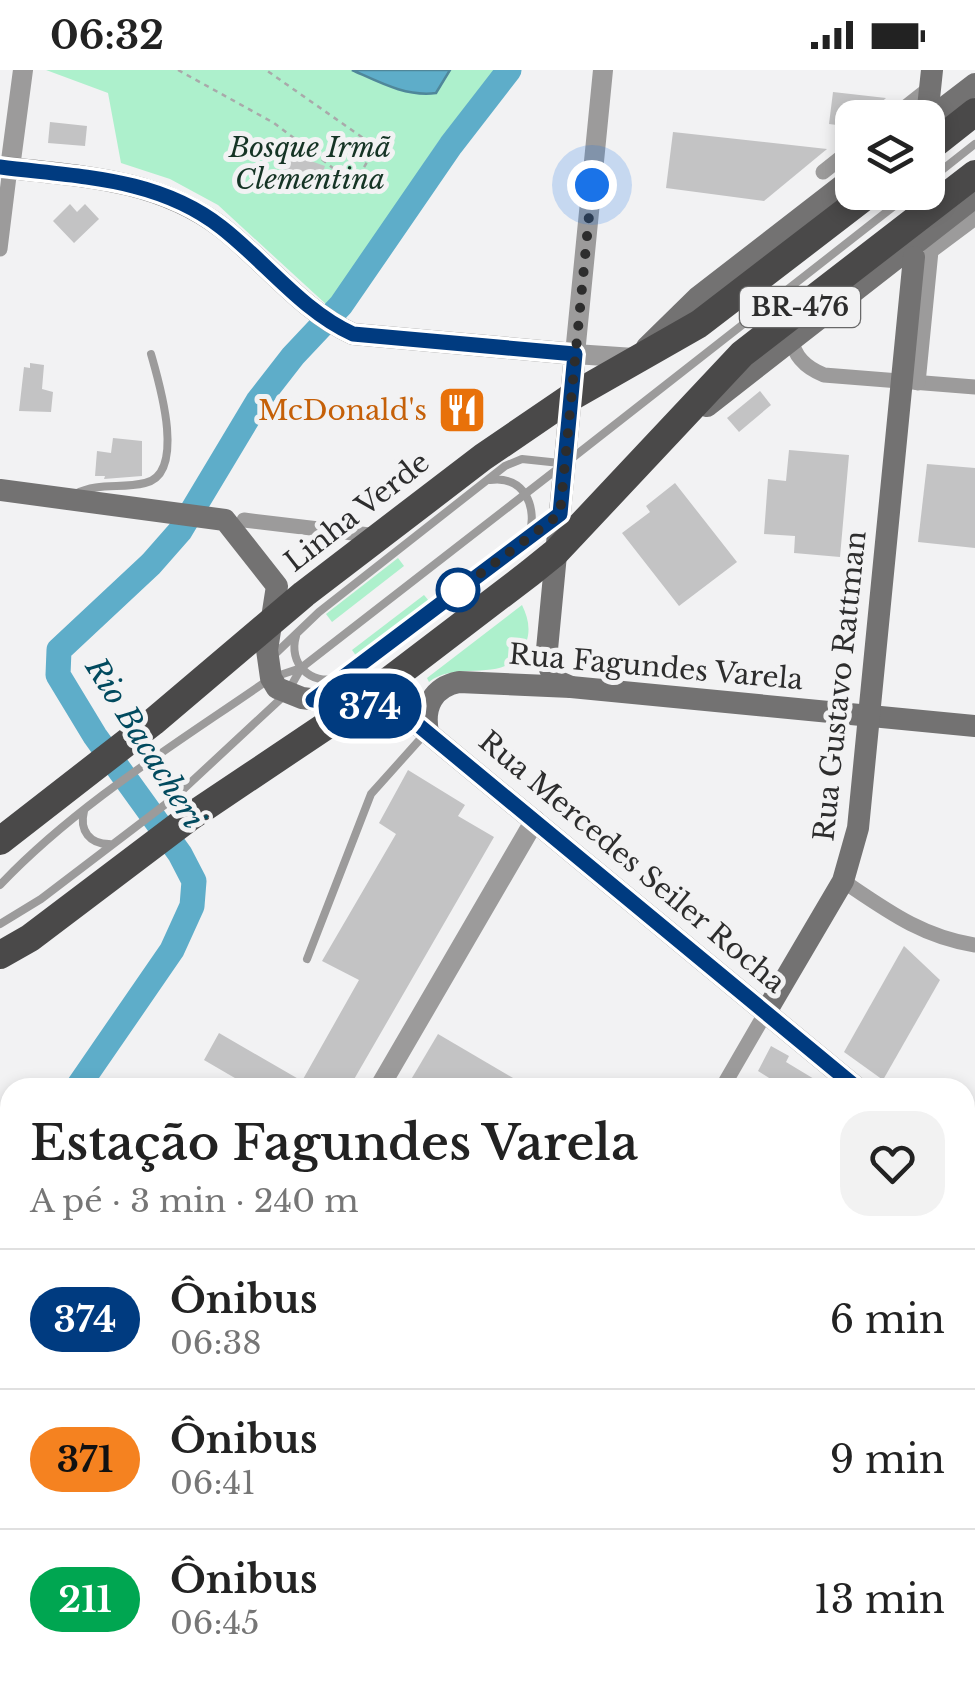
<!DOCTYPE html>
<html lang="pt">
<meta charset="utf-8">
<style>
:root{--surface:#fff;--page:#f2f2f2;--text:#222;--muted:#767676;--line:#e0e0e0}
body{margin:0;font-family:"Libre Baskerville",serif;background:var(--page);color:var(--text);height:100vh;display:flex;flex-direction:column;font-size:38px;white-space:nowrap}
*{box-sizing:border-box;margin:0}
p{font-size:32px;color:var(--muted)}
.icon{flex:none;width:55px;height:55px;fill:none;stroke:currentColor;stroke-width:2;stroke-linecap:round;stroke-linejoin:round}
.map{position:relative;flex:1;overflow:hidden}
.sheet{position:absolute;left:0px;top:1008px;width:975px;height:612px;display:flex;flex-direction:column;background:var(--surface);border-radius:30px 30px 0 0;box-shadow:0 5px 15px #0003}
.sheet>*{flex:none}
.badge{padding:0 20px;border-radius:32px;font-size:35px;line-height:65px}
.buttons{position:absolute;left:835px;top:30px;display:grid;gap:20px}
.buttons a{display:grid;place-items:center;width:110px;height:110px;border-radius:20px;background:var(--surface);box-shadow:0 5px 15px #0003;font-size:50px}
.you{position:absolute;width:50px;height:50px;margin:-25px;border:8px solid #fff;border-radius:50%;background:#1a73e8;box-shadow:0 0 0 15px #1a73e833}
.map>.badge{position:absolute;translate:-50% -50%;box-shadow:0 0 0 5px #fff}
.round{display:grid;place-items:center;flex:none;width:105px;height:105px;border-radius:30px;background:var(--page)}
.headline{display:flex;align-items:center;justify-content:space-between;height:170px;padding:0 30px}
h1{font-size:48px;font-weight:600;line-height:75px}
ul{padding:0;list-style:none}
li{display:flex;align-items:center;gap:30px;height:140px;padding:0 30px;border-top:2px solid var(--line)}
li div{flex:1}
li b{display:block;font-size:38px}
li em{font-style:normal}
li .badge{min-width:110px;font-weight:700;text-align:center}
.status{display:flex;justify-content:space-between;align-items:center;height:70px;padding:0 50px;background:var(--surface);direction:ltr}
.status svg{height:28px;fill:currentColor}
.map>svg:first-child{display:block}
.green{fill:#adf0cc}
.water{fill:#5eadc9;stroke:#4f879a;stroke-width:2.5}
.lines{fill:none;stroke-linecap:round;stroke-linejoin:round}
.river{stroke:#5eadc9;stroke-width:25}
.building{fill:#c3c3c4}
.path{stroke:#a9a9aa;stroke-width:2.5;stroke-dasharray:5 5;stroke-linecap:butt}
.service{stroke:#9c9b9b;stroke-width:8}
.minor{stroke:#9c9b9b;stroke-width:15}
.tertiary{stroke:#9c9b9b;stroke-width:20}
.secondary{stroke:#737272;stroke-width:22}
.trunk{stroke:#4a4949;stroke-width:28}
.line-casing{stroke:#fff;stroke-width:22}
.line{stroke:#003b80;stroke-width:15}
.walk{stroke:#2d2d2d;stroke-width:10;stroke-dasharray:0 18}
.stop-dot{fill:#fff;stroke:#003b80;stroke-width:5}
.labels{text-anchor:middle;dominant-baseline:central;stroke-width:10;stroke-linejoin:round;paint-order:stroke}
.shield{fill:#f2f2f3;stroke:#686868;stroke-width:2.5}
.shield-label{font-size:25px;font-weight:bold;fill:#2d2d2d}
.park-label{font-size:28px;font-style:italic;fill:#153425;stroke:#f2f2f3}
.food-label{font-size:28px;fill:#c56008;stroke:#f2f2f3;text-anchor:end}
.street-label{font-size:28px;fill:#2d2d2d;stroke:#f2f2f3}
.water-label{font-size:30px;font-style:italic;fill:#014a5e;stroke:#f2f2f3}
</style>
<div class="status"><b>06:32</b><svg viewBox="0 0 49 12"><path d="M0 12V9h3v3zM5 12V6h3v6zM10 12V3h3v9zM15 12V0h3v12zM26 1h20v11H26zM47 4h2v5h-2z"/></svg></div>
<div class="map">
<svg width="975" height="1618" viewBox="0 0 975 1618">
<rect width="100%" height="100%" fill="#f2f2f3"/>
<g class="green">
<polygon points="46,0 497,0 439,71 328,236 218,135 170,109 121,93 108,23"/>
<polygon points="398,488 404,496 332,552 326,544"/>
<polygon points="424,525 429,531 357,587 352,580"/>
<path d="M 522,535 C 528,547 531,560 526,573 C 509,618 459,588 429,612 L 427,608 Z"/>
</g>
<path class="water" d="M 352,0 L 450,0 L 436,23 C 406,27 379,12 352,0 Z"/>
<g class="lines">
<g class="river">
<polyline points="77,1018 172,880 192,836 194,811 180,784 95,666 58,605 59,580 151,494 180,461 258,331 293,286 341,235 451,75 509,0"/>
<polyline points="0,1110 10,1098"/>
</g>
</g>
<g class="building">
<polygon points="833,22 886,28 864,48 852,48 852,57 829,54"/>
<polygon points="50,52 87,56 85,76 48,73"/>
<polygon points="673,62 827,79 764,131 666,118"/>
<polygon points="291,84 325,96 318,116 284,104"/>
<polygon points="70,134 77,142 85,134 99,149 74,173 53,151"/>
<polygon points="30,293 44,295 42,319 53,322 51,342 19,341 24,297 30,298"/>
<polygon points="760,321 771,335 739,362 727,348"/>
<polygon points="113,368 142,371 142,406 104,409 105,406 95,406 97,381 111,383"/>
<polygon points="789,380 849,385 840,487 794,483 795,466 764,464 768,409 786,411"/>
<polygon points="927,394 975,398 975,478 918,472"/>
<polygon points="675,413 737,492 679,536 622,463 650,442 646,436"/>
<polygon points="408,700 465,735 458,746 494,767 349,1018 252,1018 204,990 219,963 302,1011 359,910 322,891 396,764 379,753"/>
<polygon points="904,876 940,910 883,1010 844,982"/>
<polygon points="438,964 530,1018 406,1018"/>
<polygon points="771,976 789,986 786,992 829,1018 785,1018 758,1001"/>
</g>
<g class="lines">
<polyline class="path" points="178,0 274,53 354,114 376,77 266,0"/>
<g class="service">
<polyline points="928,111 975,74"/>
<polyline points="571,389 912,122"/>
<path d="M 490,410 C 525,405 538,438 529,466"/>
<path d="M 75,424 C 99,412 120,419 145,413 C 187,404 159,312 151,284"/>
<path d="M 296,566 C 288,593 310,616 338,608"/>
<polyline points="274,585 319,542 505,396 522,389 560,393"/>
<polyline points="319,625 556,447"/>
<path d="M 84,741 C 79,761 90,774 109,774"/>
<path d="M 0,815 C 78,733 179,672 271,608 L 301,598 L 560,397"/>
<polyline points="0,854 41,829 175,727 287,623 300,600"/>
<polyline points="307,889 371,724 423,666"/>
</g>
<g class="minor">
<polyline points="892,48 930,18"/>
<polyline points="823,102 852,79"/>
<polyline points="0,179 10,98"/>
<path d="M 791,267 C 794,287 806,298 824,305 L 975,317"/>
<polyline points="918,313 931,181 975,148"/>
<polyline points="244,450 378,466"/>
<path d="M 843,811 C 886,840 922,867 975,875"/>
<polyline points="197,1017 197,1018"/>
<polyline points="722,1018 766,942"/>
<polyline points="965,1197 975,1180"/>
<polyline points="0,1459 10,1465"/>
<polyline points="258,1610 272,1618"/>
<polyline points="735,1610 749,1618"/>
<polyline points="370,1618 375,1610"/>
<polyline points="718,1618 723,1610"/>
</g>
<g class="tertiary">
<polyline points="603,0 575,284 634,288"/>
<polyline points="10,98 23,0"/>
<polyline points="379,1018 535,750"/>
<polyline points="0,1567 10,1563"/>
</g>
<g class="secondary">
<polyline points="928,38 932,0"/>
<polyline points="928,50 975,14"/>
<path d="M 0,97 C 78,106 156,108 221,157 C 265,191 302,241 353,264 L 575,284 L 546,590 L 555,610 L 571,617"/>
<polyline points="647,277 697,228 852,108"/>
<polyline points="707,336 975,127"/>
<polyline points="0,420 225,450 277,516 267,580 271,608 277,618 302,628 375,637 417,654 857,1018"/>
<path d="M 428,662 C 423,637 433,617 459,612 L 571,617 L 975,656"/>
<polyline points="766,942 843,811 858,758 914,187"/>
<polyline points="965,1107 975,1116"/>
</g>
<g class="trunk">
<polyline points="928,79 975,42"/>
<polyline points="0,771 153,652 304,524 483,387 571,327 699,254 871,122"/>
<polyline points="0,885 30,868 190,747 357,635 530,503 556,482 742,284 975,104"/>
</g>
</g>
<g class="lines">
<g class="line-casing">
<path id="line" d="M 0,97 C 78,107 157,107 221,157 C 265,191 302,241 353,264 L 575,284 L 560,444 L 313,630 L 375,637 L 417,654 L 857,1018"/>
</g>
<use href="#line" class="line"/>
<polyline class="walk" points="458,520 448,528 560,444 592,115"/>
</g>
<defs>
<g id="restaurant-square" transform="scale(2.5)"><rect x="-9" y="-9" width="18" height="18" rx="4" fill="#e8710a" stroke="#f2f2f3"/><path d="M-5-6h1v4h1v-4h1v4h1v-4h1v5L-1.5 .5V6h-2V.5L-5-1ZM5-6V6H3V1.5H1.5Q1.5-4 5-6Z" fill="#fff"/></g>
</defs>
<g fill-rule="evenodd">
<use href="#restaurant-square" x="462" y="340"/>
</g>
<circle class="stop-dot" cx="458" cy="520" r="20"/>
<g class="labels">
<rect class="shield" x="740" y="217" width="120" height="40" rx="8"/>
<g class="shield-label">
<text x="800" y="237">BR-476</text>
</g>
<g class="park-label">
<text x="310" y="77">Bosque Irmã<tspan x="310" dy="32">Clementina</tspan></text>
</g>
<g class="food-label">
<text x="427" y="340">McDonald's</text>
</g>
<g class="street-label">
<text transform="translate(357 442) rotate(-38)">Linha Verde</text>
<text transform="translate(656 597) rotate(5)">Rua Fagundes Varela</text>
<text transform="translate(840 616) rotate(-84)">Rua Gustavo Rattman</text>
<text transform="translate(632 792) rotate(40)">Rua Mercedes Seiler Rocha</text>
</g>
<g class="water-label">
<text transform="translate(145 673) rotate(58)">Rio Bacacheri</text>
</g>
</g>
</svg>
<div class="buttons">
<a><svg class="icon" aria-label="layers" viewBox="0 0 24 24"><path d="M12 4l9 5-9 5-9-5zM3 14l9 5 9-5"/></svg></a>
</div>
<div class="you" style="left:592px;top:115px"></div>
<b class="badge" style="left:370px;top:636px;background:#003b80;color:#fff">374</b>
<section class="sheet">
<div class="headline"><div><h1>Estação Fagundes Varela</h1><p>A pé · 3 min · 240 m</p></div><a class="round"><svg class="icon" aria-label="heart" viewBox="0 0 24 24"><path d="M12 20l-8-8c-3-5 5-10 8-4 3-6 11-1 8 4z"/></svg></a></div>
<ul>
<li><span class="badge" style="background:#003b80;color:#fff">374</span><div><b>Ônibus</b><p>06:38</p></div><em>6 min</em></li>
<li><span class="badge" style="background:#f58220;color:#111">371</span><div><b>Ônibus</b><p>06:41</p></div><em>9 min</em></li>
<li><span class="badge" style="background:#00a651;color:#fff">211</span><div><b>Ônibus</b><p>06:45</p></div><em>13 min</em></li>
</ul>
</section>
</div>
